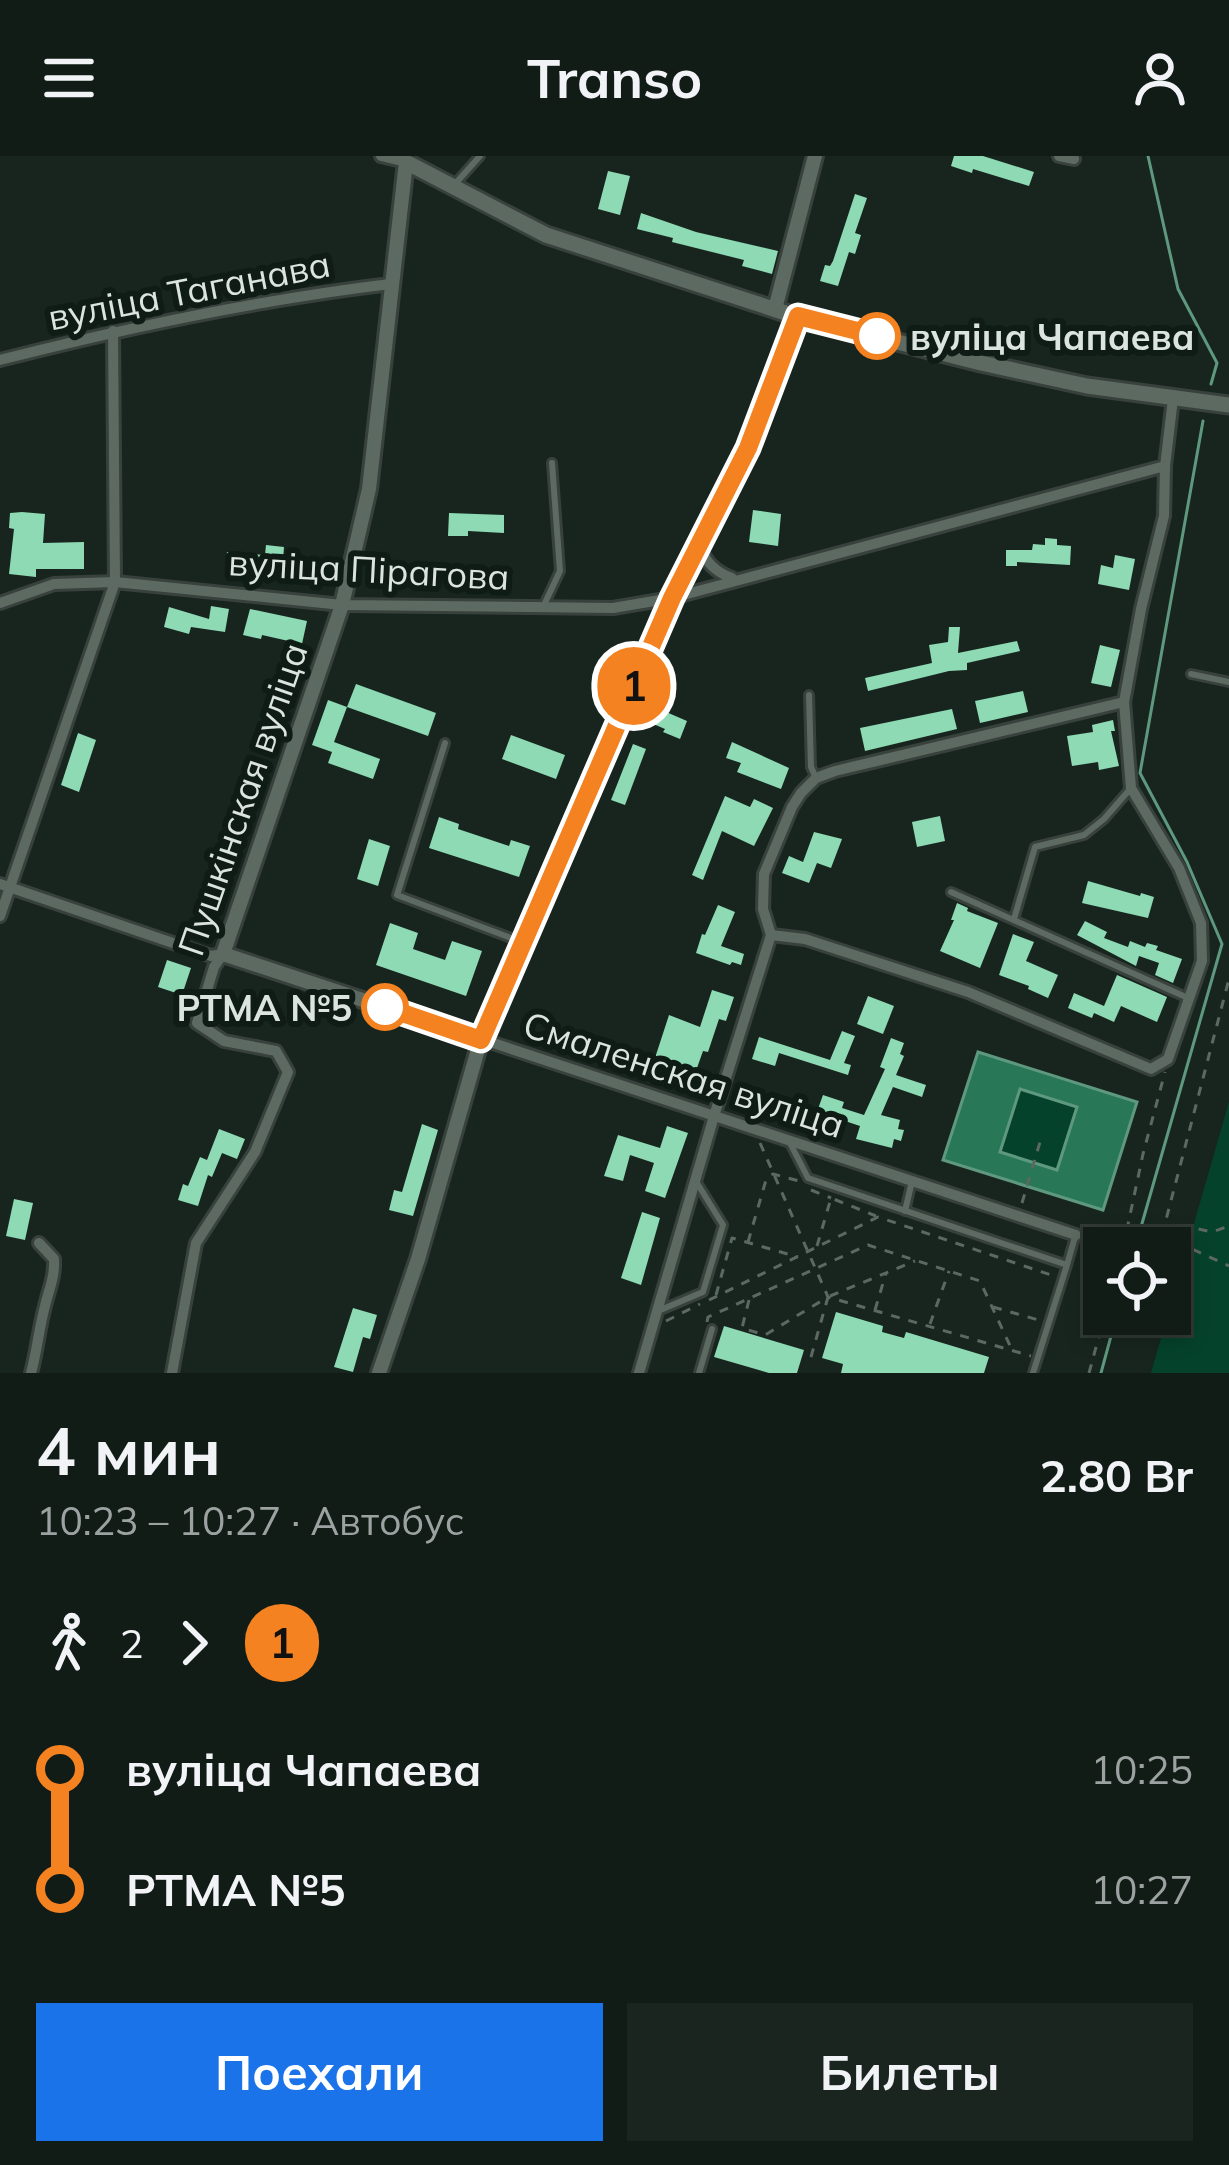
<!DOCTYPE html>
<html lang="ru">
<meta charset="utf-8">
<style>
:root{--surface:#121c17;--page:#1b2520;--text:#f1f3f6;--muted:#9ca1a1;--line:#313a36;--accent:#1a73e8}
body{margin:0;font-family:Mulish,sans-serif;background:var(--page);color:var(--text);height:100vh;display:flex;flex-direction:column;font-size:45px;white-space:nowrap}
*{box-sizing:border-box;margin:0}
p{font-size:39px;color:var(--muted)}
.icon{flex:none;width:66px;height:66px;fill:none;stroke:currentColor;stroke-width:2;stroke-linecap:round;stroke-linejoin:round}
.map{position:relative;height:1217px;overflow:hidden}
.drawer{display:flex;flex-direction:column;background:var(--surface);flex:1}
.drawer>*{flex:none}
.badge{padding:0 24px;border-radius:39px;font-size:42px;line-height:78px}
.fabs{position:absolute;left:1083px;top:1071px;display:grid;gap:24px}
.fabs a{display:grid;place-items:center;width:108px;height:108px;border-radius:0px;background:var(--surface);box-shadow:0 6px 18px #0003,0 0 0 3px var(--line);font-size:60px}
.map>.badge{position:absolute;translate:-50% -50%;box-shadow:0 0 0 6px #fff}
.legs{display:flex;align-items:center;gap:18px;height:132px;padding:0 36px;font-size:39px}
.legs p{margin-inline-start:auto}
.summary{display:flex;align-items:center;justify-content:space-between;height:204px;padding:0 36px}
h1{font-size:66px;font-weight:700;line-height:90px}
.button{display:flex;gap:24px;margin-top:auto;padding:24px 36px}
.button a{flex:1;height:138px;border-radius:0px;background:var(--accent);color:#fff;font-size:48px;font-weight:700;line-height:138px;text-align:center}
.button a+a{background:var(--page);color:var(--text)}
ul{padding:0 36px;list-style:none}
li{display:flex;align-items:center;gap:42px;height:120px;font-size:45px}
li i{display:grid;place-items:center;width:18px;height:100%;margin:0 15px;background:currentColor}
li i::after{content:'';width:30px;height:30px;margin:-15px;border:9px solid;border-radius:50%;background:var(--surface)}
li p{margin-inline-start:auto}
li:first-child i{background:linear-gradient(#0000 50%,currentColor 0)}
li:last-child i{background:linear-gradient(currentColor 50%,#0000 0)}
header{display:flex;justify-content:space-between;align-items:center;height:156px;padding:0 36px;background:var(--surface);font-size:54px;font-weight:700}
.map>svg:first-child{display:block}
.green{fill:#05422c}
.water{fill:#287756;stroke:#5e987f;stroke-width:3;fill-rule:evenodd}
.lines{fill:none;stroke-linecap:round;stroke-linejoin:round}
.stream{stroke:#5e987f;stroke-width:3}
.building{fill:#8ddab4}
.service-casing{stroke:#38413c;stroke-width:12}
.minor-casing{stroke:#38413c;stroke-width:16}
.tertiary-casing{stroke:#38413c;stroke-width:20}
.secondary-casing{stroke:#38413c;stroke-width:21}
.path{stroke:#5c6862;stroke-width:3;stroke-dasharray:9 9;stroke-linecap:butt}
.service{stroke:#5c6a62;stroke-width:6}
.minor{stroke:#5c6a62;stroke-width:10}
.tertiary{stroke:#5c6a62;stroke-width:14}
.secondary{stroke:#5c6a62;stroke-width:15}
.line-1-casing{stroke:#fff;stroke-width:27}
.line-1{stroke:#f58220;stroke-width:18}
.stop-1-dot{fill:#fff;stroke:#f58220;stroke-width:6}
.labels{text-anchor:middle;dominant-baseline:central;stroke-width:12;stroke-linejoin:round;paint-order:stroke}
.street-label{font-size:36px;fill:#dce4df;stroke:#0f1b15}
.stop-label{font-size:36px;font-weight:bold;fill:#dce4df;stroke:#0f1b15;text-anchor:start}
</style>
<header><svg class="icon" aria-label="menu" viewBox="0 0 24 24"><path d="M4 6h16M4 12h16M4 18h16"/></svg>Transo<svg class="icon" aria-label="person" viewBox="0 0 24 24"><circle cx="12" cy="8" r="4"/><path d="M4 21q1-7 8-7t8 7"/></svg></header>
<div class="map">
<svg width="1229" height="1217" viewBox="0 0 1229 1217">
<rect width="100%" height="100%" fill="#18251f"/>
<g class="green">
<polygon points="1020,933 1077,951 1057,1014 1000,996"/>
<polygon points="1229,946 1229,1217 1151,1217"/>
</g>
<path class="water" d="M 978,896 L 1137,946 L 1103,1054 L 943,1004 ZM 1020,933 L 1077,951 L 1057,1014 L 1000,996 Z"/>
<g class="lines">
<g class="stream">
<polyline points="1148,0 1178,133 1217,207 1211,228"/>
<polyline points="1135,1092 1222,788 1187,706 1140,617 1203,265"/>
<polyline points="1101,1217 1117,1158"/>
</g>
</g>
<g class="building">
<polygon points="954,0 983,0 1034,16 1029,30 973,13 972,17 951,10"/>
<polygon points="608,15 630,20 620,59 598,53"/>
<polygon points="855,38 867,42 855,77 861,79 855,98 849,96 838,130 820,125 825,109 830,110 833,105"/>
<polygon points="641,57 696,76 778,95 772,118 742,110 744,104 672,86 673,82 637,73"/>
<polygon points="753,354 781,358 778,390 749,386"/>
<polygon points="22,356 45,358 43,387 84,386 84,413 36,413 36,421 9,418 14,373 9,372 10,357"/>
<polygon points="449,357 504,359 504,377 468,375 468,380 448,380"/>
<polygon points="1045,382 1057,383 1057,389 1071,390 1070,409 1017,406 1017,410 1006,410 1006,394 1032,394 1033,388 1045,389"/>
<polygon points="266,389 284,391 282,417 248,414 247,423 225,421 227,396 265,399"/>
<polygon points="1115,399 1135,403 1129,434 1098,428 1101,409 1113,412"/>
<polygon points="211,450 229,453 225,476 191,471 189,478 164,471 169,451 209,463"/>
<polygon points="250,453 307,465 302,488 262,479 261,483 243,479"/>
<polygon points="949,471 960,471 958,497 1017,485 1020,495 967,507 967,514 949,515 868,535 865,522 932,507 929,489 948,486"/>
<polygon points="1100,489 1120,494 1111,531 1091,527"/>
<polygon points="356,528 436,557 428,580 347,551"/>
<polygon points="1023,535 1028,556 980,567 975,545"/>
<polygon points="328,544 347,551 334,586 380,603 373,623 328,607 332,596 312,589"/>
<polygon points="643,546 687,565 680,583 663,576 665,573 637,561"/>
<polygon points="952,553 957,573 865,595 860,572"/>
<polygon points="1113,564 1115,575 1111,575 1119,610 1099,614 1098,606 1072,610 1067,580 1093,576 1092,569"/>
<polygon points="78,577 96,584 79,636 61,629"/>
<polygon points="511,579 565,599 556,623 502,603"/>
<polygon points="732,586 789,612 781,633 737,616 741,607 726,602"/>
<polygon points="633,588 646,593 625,649 611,644"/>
<polygon points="725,640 750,651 754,643 773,652 754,690 722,675 703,724 692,719"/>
<polygon points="940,660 945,685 917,691 912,666"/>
<polygon points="439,661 459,668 458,673 509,690 511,684 530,690 519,721 429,692"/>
<polygon points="814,676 842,683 831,712 817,707 809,727 782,717 789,700 803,706"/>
<polygon points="369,683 390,690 378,730 357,723"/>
<polygon points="1088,725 1140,740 1141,737 1154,741 1148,762 1082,747"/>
<polygon points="957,747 968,752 967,755 998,767 980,812 940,795 954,764 951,764"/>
<polygon points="718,749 735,756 721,790 744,798 741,809 732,806 730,809 696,797 702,778 705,779"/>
<polygon points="1085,765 1107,776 1104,782 1128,791 1130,785 1145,791 1147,787 1158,790 1156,794 1182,803 1173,827 1155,819 1159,807 1139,800 1136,810 1077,779"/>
<polygon points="390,767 418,777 413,793 445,804 452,785 482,795 466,840 376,809"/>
<polygon points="1013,778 1034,786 1026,805 1058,819 1048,842 1028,833 1029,830 999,819"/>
<polygon points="167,804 191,812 182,839 158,831"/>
<polygon points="1117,819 1167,841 1157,866 1121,850 1114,866 1094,857 1092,862 1068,852 1074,837 1104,850"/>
<polygon points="712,834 734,841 726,865 719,863 708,896 703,895 692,926 671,919 673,911 654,905 669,859 700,871"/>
<polygon points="868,840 894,850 883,878 857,868"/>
<polygon points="842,875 855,880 844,907 851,909 848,919 779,897 775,910 752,903 759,881 830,904"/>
<polygon points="891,882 904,887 900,898 904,900 896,919 926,929 922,941 893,931 881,959 900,964 898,973 904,974 901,985 894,983 892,992 856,983 860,970 839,963 836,971 814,964 823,939 844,946 842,952 864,959 885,913 880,911"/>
<polygon points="422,968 438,974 413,1060 389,1054 394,1034 402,1036"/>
<polygon points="667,970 688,977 665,1042 645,1035 654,1007 630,999 623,1025 604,1020 618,979 660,992"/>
<polygon points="219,973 245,983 237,1003 222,997 212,1021 208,1019 198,1050 178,1044 183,1028 188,1030 200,1001 207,1004"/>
<polygon points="14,1043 33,1047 25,1084 6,1080"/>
<polygon points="642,1056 660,1062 641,1129 621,1122"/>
<polygon points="353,1152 377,1159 370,1183 363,1181 353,1216 334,1211"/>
<polygon points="836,1156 883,1170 882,1176 904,1182 906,1176 989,1201 984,1217 841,1217 843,1208 822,1202"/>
<polygon points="724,1170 804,1194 797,1217 769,1217 714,1201"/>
</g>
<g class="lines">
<g class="service-casing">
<g id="service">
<polyline points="455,28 480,0"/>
<polyline points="543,451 560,415 552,307"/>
<polyline points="1191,518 1229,526"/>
<polyline points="809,539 811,611 816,622"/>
<polyline points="445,587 397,739 519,785"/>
<polyline points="951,736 1188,842"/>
<polyline points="1014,763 1035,691 1084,679 1104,663 1131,632"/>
<polyline points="790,987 808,1022 1067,1109 1075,1081"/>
<polyline points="905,1055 912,1025"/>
<polyline points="658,1155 703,1136 723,1069 697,1027"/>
<polyline points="699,1217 712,1173"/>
<polyline points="1033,1217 1067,1109"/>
</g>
</g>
<g class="minor-casing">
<g id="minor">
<polyline points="381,0 406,6"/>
<polyline points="1059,0 1074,3"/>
<path d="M 0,204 C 129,171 258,144 390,128"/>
<path d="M 699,390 C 706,406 715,416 732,422"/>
<polyline points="0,447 54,428 115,426 342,449 613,452 672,442 1165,310 1173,243"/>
<polyline points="0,728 211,800 223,798"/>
<polyline points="0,760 115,426 113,175"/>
<polyline points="771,779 805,783 968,836 1151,913 1168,903 1202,805 1201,767 1179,712 1131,632 1124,546 1141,453 1164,360 1165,310"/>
<polyline points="771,779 763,753 764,718 792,651 801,637 816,622 835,615 1124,546"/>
<polyline points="481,883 1076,1079"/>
<path d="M 31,1217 C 37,1195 39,1172 45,1150 C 49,1133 55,1121 54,1103 L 39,1087"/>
<polyline points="172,1217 196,1087 255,996 288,916 276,895 224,885 197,867 214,811 223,798"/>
<polyline points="639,1217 714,960 771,779"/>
</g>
</g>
<g class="tertiary-casing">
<g id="tertiary">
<polyline points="406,6 369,333 342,449 223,798 481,883"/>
<polyline points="775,153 815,0"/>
<polyline points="379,1217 418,1103 481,883 672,442 748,292 798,161"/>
</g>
</g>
<g class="secondary-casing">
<polyline id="secondary" points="401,0 406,6 546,79 798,161 981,207 1087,230 1229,249"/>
</g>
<g class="path">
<polyline points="760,987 828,1141 1031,1200"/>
<polyline points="811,1034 831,1042"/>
<polyline points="1022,1047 1040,986"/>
<polyline points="1090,1077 1127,1070 1153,1075 1229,1110"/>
<polyline points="1162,1079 1229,823"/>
<polyline points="1164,1079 1189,1071 1212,1076 1229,1070"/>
<polyline points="748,1086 766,1024 773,1018 799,1025"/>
<polyline points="817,1090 831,1042 876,1060"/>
<polyline points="1123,1092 1143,998 1165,916"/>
<polyline points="716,1139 732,1082 798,1101"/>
<polyline points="830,1140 915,1105"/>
<polyline points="709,1144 878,1061 1054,1120"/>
<polyline points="749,1144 742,1172 765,1179 828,1141 809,1208"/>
<polyline points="993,1151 1042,1165"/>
<polyline points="875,1154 886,1117"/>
<polyline points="666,1165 700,1148"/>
<polyline points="707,1166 708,1161 868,1089 980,1125 1012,1194"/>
<polyline points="930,1168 949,1115"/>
<polyline points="1089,1217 1105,1158"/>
</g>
<use href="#service" class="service"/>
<use href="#minor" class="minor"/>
<use href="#tertiary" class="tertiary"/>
<use href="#secondary" class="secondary"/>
</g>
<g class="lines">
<g class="line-1-casing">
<polyline id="line-1" points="385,851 481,884 672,442 748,292 798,160 877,180"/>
</g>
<use href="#line-1" class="line-1"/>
</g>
<g class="stop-1-dot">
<circle cx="877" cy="180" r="21"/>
<circle cx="385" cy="851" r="21"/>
</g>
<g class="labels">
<g class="street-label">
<text transform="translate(189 134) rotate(-11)">вуліца Таганава</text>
<text transform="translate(369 413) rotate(3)">вуліца Пірагова</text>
<text transform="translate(242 643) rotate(-71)">Пушкінская вуліца</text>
<text transform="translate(684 918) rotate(18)">Смаленская вуліца</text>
</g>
<g class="stop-label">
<text x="910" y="180">вуліца Чапаева</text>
<text x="352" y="851" text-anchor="end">РТМА №5</text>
</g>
</g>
</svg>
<div class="fabs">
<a><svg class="icon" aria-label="locate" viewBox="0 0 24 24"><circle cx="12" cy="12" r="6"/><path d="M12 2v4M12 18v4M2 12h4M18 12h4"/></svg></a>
</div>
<b class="badge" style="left:634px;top:530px;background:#f58220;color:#111">1</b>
</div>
<section class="drawer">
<div class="summary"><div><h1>4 мин</h1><p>10:23 – 10:27 · Автобус</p></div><b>2.80 Br</b></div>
<div class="legs"><svg class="icon" aria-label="walk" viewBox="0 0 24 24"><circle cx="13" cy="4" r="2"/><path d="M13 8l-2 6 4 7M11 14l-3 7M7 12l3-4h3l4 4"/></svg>2<svg class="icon" aria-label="forward" viewBox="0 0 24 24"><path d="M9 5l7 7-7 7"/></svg><b class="badge" style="background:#f58220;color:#111">1</b></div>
<ul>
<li><i style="color:#f58220"></i><b>вуліца Чапаева</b><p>10:25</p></li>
<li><i style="color:#f58220"></i><b>РТМА №5</b><p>10:27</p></li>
</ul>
<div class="button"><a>Поехали</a><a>Билеты</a></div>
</section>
